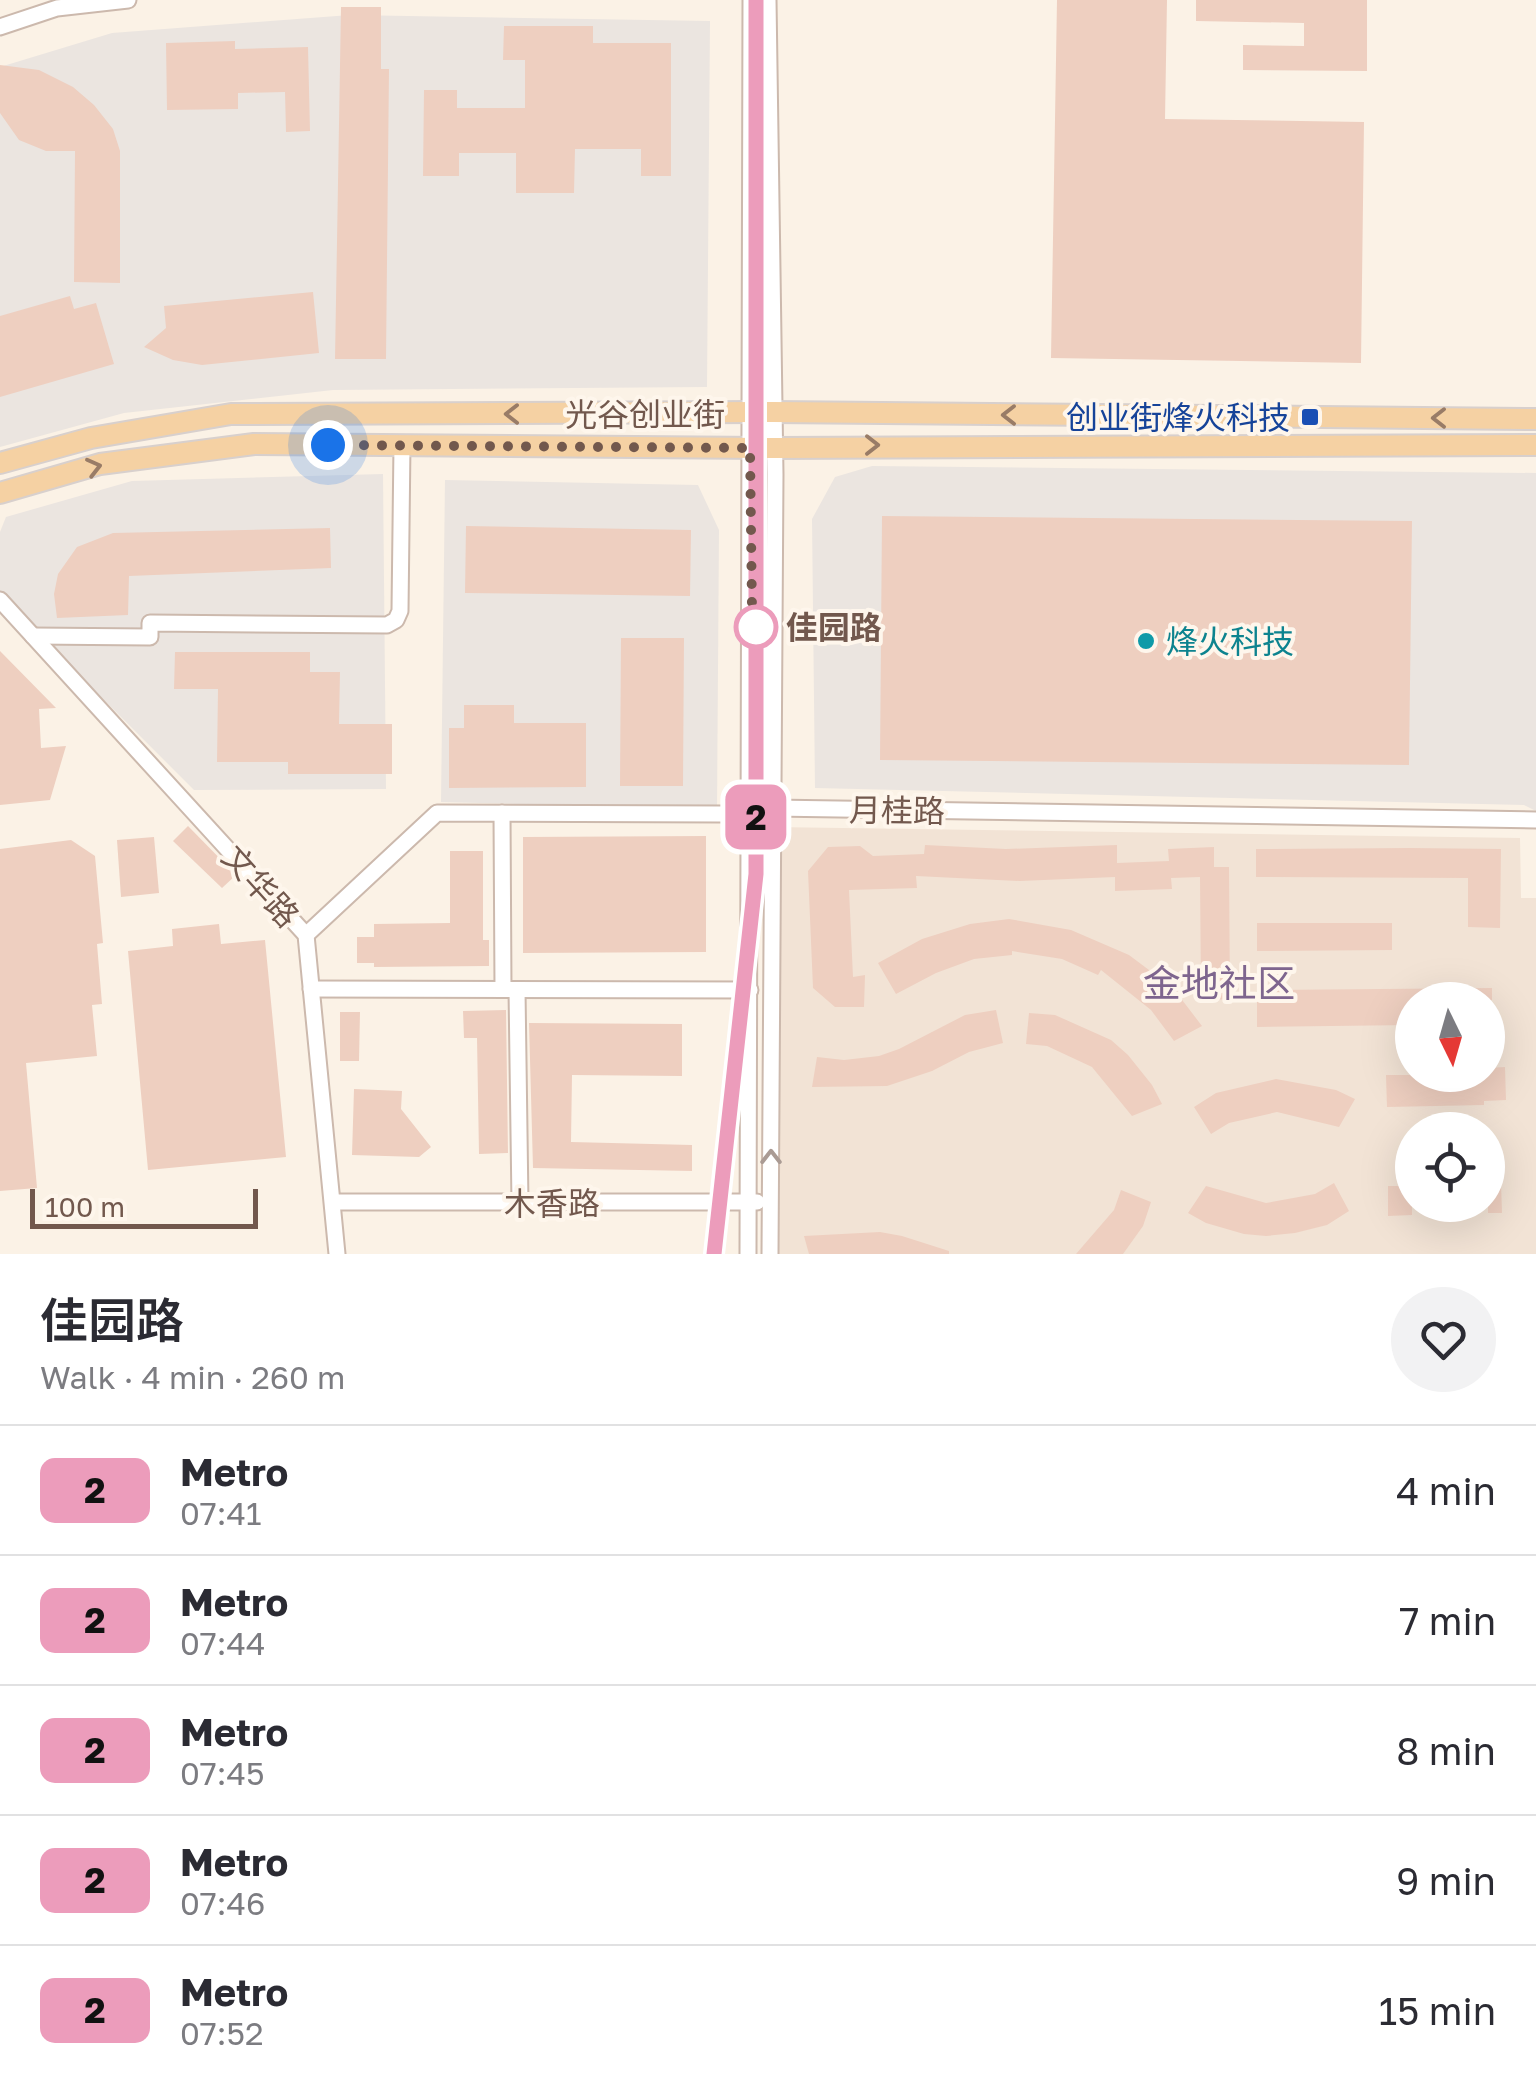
<!DOCTYPE html>
<meta charset="utf-8">
<style>
:root{--surface:#fff;--page:#f2f2f3;--text:#2b2b33;--muted:#7c7c81;--line:#e1e1e2}
body{margin:0;font-family:"Golos Text","Noto Sans SC",sans-serif;background:var(--page);color:var(--text);height:100vh;display:flex;flex-direction:column;font-size:38px;white-space:nowrap}
*{box-sizing:border-box;margin:0}
p{font-size:32px;color:var(--muted)}
.icon{flex:none;width:55px;height:55px;fill:none;stroke:currentColor;stroke-width:2;stroke-linecap:round;stroke-linejoin:round}
.map{position:relative;height:1254px;overflow:hidden}
.drawer{display:flex;flex-direction:column;background:var(--surface);flex:1}
.drawer>*{flex:none}
.badge{padding:0 20px;border-radius:15px;font-size:35px;line-height:65px}
.needle{width:65px;rotate:175deg}
.controls{position:absolute;left:1395px;top:982px;display:grid;gap:20px}
.controls a{display:grid;place-items:center;width:110px;height:110px;border-radius:50%;background:var(--surface);box-shadow:0 10px 40px #0002;font-size:50px}
.scale{position:absolute;left:30px;bottom:25px;width:228px;box-sizing:border-box;padding-left:10px;border:5px solid #72584d;border-top:0;font-size:28px;line-height:35px;white-space:nowrap;color:#72584d;-webkit-text-stroke:8px #fef6ec;paint-order:stroke}
.you{position:absolute;width:50px;height:50px;margin:-25px;border:8px solid #fff;border-radius:50%;background:#1a73e8;box-shadow:0 0 0 15px #1a73e833}
.map>.badge{position:absolute;translate:-50% -50%;box-shadow:0 0 0 5px #fff}
.round{display:grid;place-items:center;flex:none;width:105px;height:105px;border-radius:52px;background:var(--page)}
.overview{display:flex;align-items:center;justify-content:space-between;height:170px;padding:0 40px}
h1{font-size:48px;font-weight:600;line-height:75px}
ul{padding:0;list-style:none}
li{display:flex;align-items:center;gap:30px;height:130px;padding:0 40px;border-top:2px solid var(--line)}
li div{flex:1}
li b{display:block;font-size:38px}
li em{font-style:normal}
li .badge{min-width:110px;font-weight:700;text-align:center}
.map>svg:first-child{display:block}
.residential{fill:#f2e3d5;fill-rule:evenodd}
.industrial{fill:#ebe5e0}
.building{fill:#eecfc0}
.lines{fill:none;stroke-linecap:round;stroke-linejoin:round}
.minor-casing{stroke:#ccb9ad;stroke-width:19}
.major-casing{stroke:#d8d0cd;stroke-width:24}
.minor{stroke:#fff;stroke-width:15}
.major{stroke:#f5d1a3;stroke-width:20}
.oneway{stroke:#997c67}
.oneway2{stroke:#aa9b94}
.line-casing{stroke:#fff;stroke-width:22}
.line{stroke:#ec9cbb;stroke-width:15}
.walk{stroke:#72584d;stroke-width:10;stroke-dasharray:0 18}
.transit-dot{fill:#1a4fb4;stroke:#fef6ec;stroke-width:4}
.stop-dot{fill:#fff;stroke:#ec9cbb;stroke-width:5}
.culture-dot{fill:#0f9aa8;stroke:#fef6ec;stroke-width:4}
.labels{text-anchor:middle;dominant-baseline:central;stroke-width:8;stroke-linejoin:round;paint-order:stroke}
.street-label{font-size:32px;fill:#72584d;stroke:#fef6ec}
.transit-label{font-size:32px;fill:#164399;stroke:#fef6ec;text-anchor:end}
.stop-label{font-size:32px;font-weight:bold;fill:#72584d;stroke:#fef6ec;text-anchor:start}
.culture-label{font-size:32px;fill:#0d838f;stroke:#fef6ec;text-anchor:start}
.quarter-label{font-size:38px;fill:#7e658e;stroke:#fef6ec}
</style>
<div class="map">
<svg width="1536" height="1254" viewBox="0 0 1536 1254">
<rect width="100%" height="100%" fill="#fbf2e6"/>
<path class="residential" d="M 772,827 L 1520,838 L 1521,898 L 1536,898 L 1536,1254 L 778,1254 ZM 1412,1000 L 1488,1000 L 1488,1075 L 1412,1075 ZM 1412,1130 L 1488,1130 L 1488,1205 L 1412,1205 Z"/>
<g class="industrial">
<polygon points="350,15 710,21 707,387 333,390 124,413 0,447 0,67 112,33"/>
<polygon points="872,466 1536,473 1536,811 1524,805 815,788 812,519 835,477"/>
<polygon points="383,474 386,789 194,790 0,596 0,532 6,517 132,481"/>
<polygon points="445,480 698,485 719,530 717,809 441,802"/>
</g>
<g class="building">
<polygon points="1057,0 1167,0 1165,119 1364,122 1361,363 1051,358"/>
<polygon points="1196,0 1367,0 1367,71 1243,70 1243,45 1304,46 1304,23 1196,21"/>
<polygon points="341,7 381,7 381,69 389,69 386,359 335,359"/>
<polygon points="504,26 593,26 593,43 671,43 671,176 641,176 641,149 575,149 574,193 516,193 516,153 459,153 459,176 423,176 424,90 457,90 457,108 525,108 525,60 503,60"/>
<polygon points="235,41 235,49 308,47 310,131 286,132 285,92 238,93 238,109 167,110 166,43"/>
<polygon points="0,65 39,70 73,87 94,105 113,129 120,151 120,283 74,282 75,151 46,151 19,140 0,113"/>
<polygon points="313,292 319,353 202,365 173,360 144,347 166,328 164,306"/>
<polygon points="70,296 74,309 96,303 114,364 0,397 0,316"/>
<polygon points="882,516 1412,521 1409,765 880,760"/>
<polygon points="466,526 691,530 690,596 465,593"/>
<polygon points="330,528 331,568 129,576 128,615 57,618 54,594 58,574 77,547 113,533"/>
<polygon points="621,638 684,638 683,786 620,786"/>
<polygon points="0,651 56,708 39,709 41,748 66,746 50,800 0,805"/>
<polygon points="175,652 310,652 310,672 340,672 339,724 392,724 392,774 288,774 288,762 217,762 218,689 174,689"/>
<polygon points="464,705 514,705 514,723 586,723 586,787 449,788 449,728 464,728"/>
<polygon points="188,826 236,875 222,888 173,841"/>
<polygon points="706,836 706,952 523,953 523,837"/>
<polygon points="154,837 159,893 121,897 117,840"/>
<polygon points="71,840 95,856 103,943 97,944 102,1004 92,1005 97,1056 26,1063 37,1188 0,1191 0,849"/>
<polygon points="925,845 1006,849 1117,845 1117,863 1169,861 1168,849 1214,847 1214,867 1229,867 1230,999 1211,1000 1211,992 1201,992 1200,877 1171,878 1172,889 1115,891 1115,877 1020,881 916,876 917,888 849,890 853,977 865,975 864,1007 835,1007 813,988 808,871 828,847 860,846 873,856 924,854"/>
<polygon points="1410,848 1501,849 1500,928 1468,927 1468,878 1256,877 1256,849"/>
<polygon points="450,851 483,851 483,940 489,940 489,966 374,967 374,963 357,963 357,937 374,937 374,924 450,923"/>
<polygon points="1009,919 1071,930 1129,955 1173,988 1202,1026 1174,1041 1151,1010 1101,970 1098,975 1062,959 1012,951 1012,955 974,959 936,973 896,994 878,963 922,939 970,924"/>
<polygon points="1257,923 1392,923 1392,950 1257,951"/>
<polygon points="219,924 221,944 265,940 286,1157 148,1170 128,951 173,946 172,929"/>
<polygon points="1492,988 1492,1000 1412,1000 1412,1025 1257,1027 1257,990"/>
<polygon points="506,1010 508,1153 479,1154 477,1038 464,1038 463,1011"/>
<polygon points="996,1010 1003,1043 969,1052 932,1071 887,1086 812,1087 817,1057 844,1060 879,1056 899,1049 965,1015"/>
<polygon points="340,1012 360,1012 359,1061 340,1061"/>
<polygon points="1029,1013 1055,1015 1111,1040 1128,1055 1152,1085 1162,1104 1132,1116 1092,1067 1047,1046 1026,1044"/>
<polygon points="529,1023 682,1024 682,1076 572,1075 571,1142 692,1145 692,1171 533,1168"/>
<polygon points="1505,1067 1506,1100 1484,1101 1484,1105 1387,1107 1386,1075 1488,1075 1488,1068"/>
<polygon points="1276,1079 1336,1090 1355,1099 1339,1127 1277,1112 1229,1123 1211,1134 1194,1107 1216,1093"/>
<polygon points="354,1089 402,1091 401,1109 431,1147 419,1157 352,1155"/>
<polygon points="1334,1183 1349,1211 1327,1225 1295,1233 1266,1236 1244,1234 1206,1223 1188,1213 1206,1186 1266,1203 1315,1194"/>
<polygon points="1501,1183 1502,1213 1488,1213 1488,1184"/>
<polygon points="1388,1186 1412,1186 1412,1215 1388,1216"/>
<polygon points="1121,1190 1151,1202 1143,1226 1123,1254 1076,1254 1114,1210"/>
<polygon points="880,1232 902,1236 949,1251 949,1254 809,1254 804,1236"/>
</g>
<g class="lines">
<g class="minor-casing">
<g id="minor">
<polyline points="768,0 775,474 770,1254"/>
<polyline points="0,27 57,8 128,0"/>
<polyline points="0,600 306,935 337,1254"/>
<polyline points="33,636 150,637 150,623 387,625 396,620 400,611 402,445"/>
<polyline points="502,813 503,989"/>
<polyline points="306,935 437,813 723,814 751,808 773,808 1536,820"/>
<polyline points="311,989 750,990"/>
<polyline points="517,990 520,1203"/>
<polyline points="333,1202 757,1202"/>
<polyline points="748,1254 751,0"/>
</g>
</g>
<g class="major-casing">
<g id="major">
<polyline points="0,463 91,438 231,414 773,412 1536,419"/>
<polyline points="0,493 100,464 254,444 775,448 1536,445"/>
</g>
</g>
<use href="#minor" class="minor"/>
<use href="#major" class="major"/>
</g>
<defs><path id="oneway-chevron" d="M-2-3.5L2.5 0L-2 3.5" fill="none" stroke-width="1.6" stroke-linecap="round" stroke-linejoin="round" transform="scale(2.5)"/></defs>
<g class="oneway">
<use href="#oneway-chevron" transform="translate(512 414) rotate(-180)"/>
<use href="#oneway-chevron" transform="translate(1009 415) rotate(-180)"/>
<use href="#oneway-chevron" transform="translate(1439 418) rotate(-180)"/>
<use href="#oneway-chevron" transform="translate(872 445)"/>
<use href="#oneway-chevron" transform="translate(94 467) rotate(-14)"/>
</g>
<use class="oneway2" href="#oneway-chevron" transform="translate(771 1157) rotate(-90)"/>
<g class="lines">
<g class="line-casing">
<polyline id="line" points="714,1254 756,874 756,0"/>
</g>
<use href="#line" class="line"/>
<polyline class="walk" points="328,445 750,448 752,610 756,627"/>
</g>
<rect class="transit-dot" x="1300" y="407" width="20" height="20" rx="5"/>
<circle class="stop-dot" cx="756" cy="627" r="20"/>
<circle class="culture-dot" cx="1146" cy="641" r="10"/>
<g class="labels">
<g class="street-label">
<text x="645" y="414">光谷创业街</text>
<text transform="translate(897 810) rotate(1)">月桂路</text>
<text transform="translate(261 886) rotate(48)">文华路</text>
<text x="552" y="1203">木香路</text>
</g>
<g class="transit-label">
<text x="1290" y="417">创业街烽火科技</text>
</g>
<g class="stop-label">
<text x="786" y="627">佳园路</text>
</g>
<g class="culture-label">
<text x="1166" y="641">烽火科技</text>
</g>
<g class="quarter-label">
<text x="1219" y="982">金地社区</text>
</g>
</g>
</svg>
<div class="controls">
<a><svg class="needle" viewBox="-14 -14 28 28"><path d="M0-13l5 13h-10z" fill="#e53935"/><path d="M0 13l5-13h-10z" fill="#7c7c81"/></svg></a>
<a><svg class="icon" aria-label="locate" viewBox="0 0 24 24"><circle cx="12" cy="12" r="6"/><path d="M12 2v4M12 18v4M2 12h4M18 12h4"/></svg></a>
</div>
<div class="scale">100 m</div>
<div class="you" style="left:328px;top:445px"></div>
<b class="badge" style="left:756px;top:817px;background:#ec9cbb;color:#111">2</b>
</div>
<section class="drawer">
<div class="overview"><div><h1>佳园路</h1><p>Walk · 4 min · 260 m</p></div><a class="round"><svg class="icon" aria-label="heart" viewBox="0 0 24 24"><path d="M12 20l-8-8c-3-5 5-10 8-4 3-6 11-1 8 4z"/></svg></a></div>
<ul>
<li><span class="badge" style="background:#ec9cbb;color:#111">2</span><div><b>Metro</b><p>07:41</p></div><em>4 min</em></li>
<li><span class="badge" style="background:#ec9cbb;color:#111">2</span><div><b>Metro</b><p>07:44</p></div><em>7 min</em></li>
<li><span class="badge" style="background:#ec9cbb;color:#111">2</span><div><b>Metro</b><p>07:45</p></div><em>8 min</em></li>
<li><span class="badge" style="background:#ec9cbb;color:#111">2</span><div><b>Metro</b><p>07:46</p></div><em>9 min</em></li>
<li><span class="badge" style="background:#ec9cbb;color:#111">2</span><div><b>Metro</b><p>07:52</p></div><em>15 min</em></li>
</ul>
</section>
